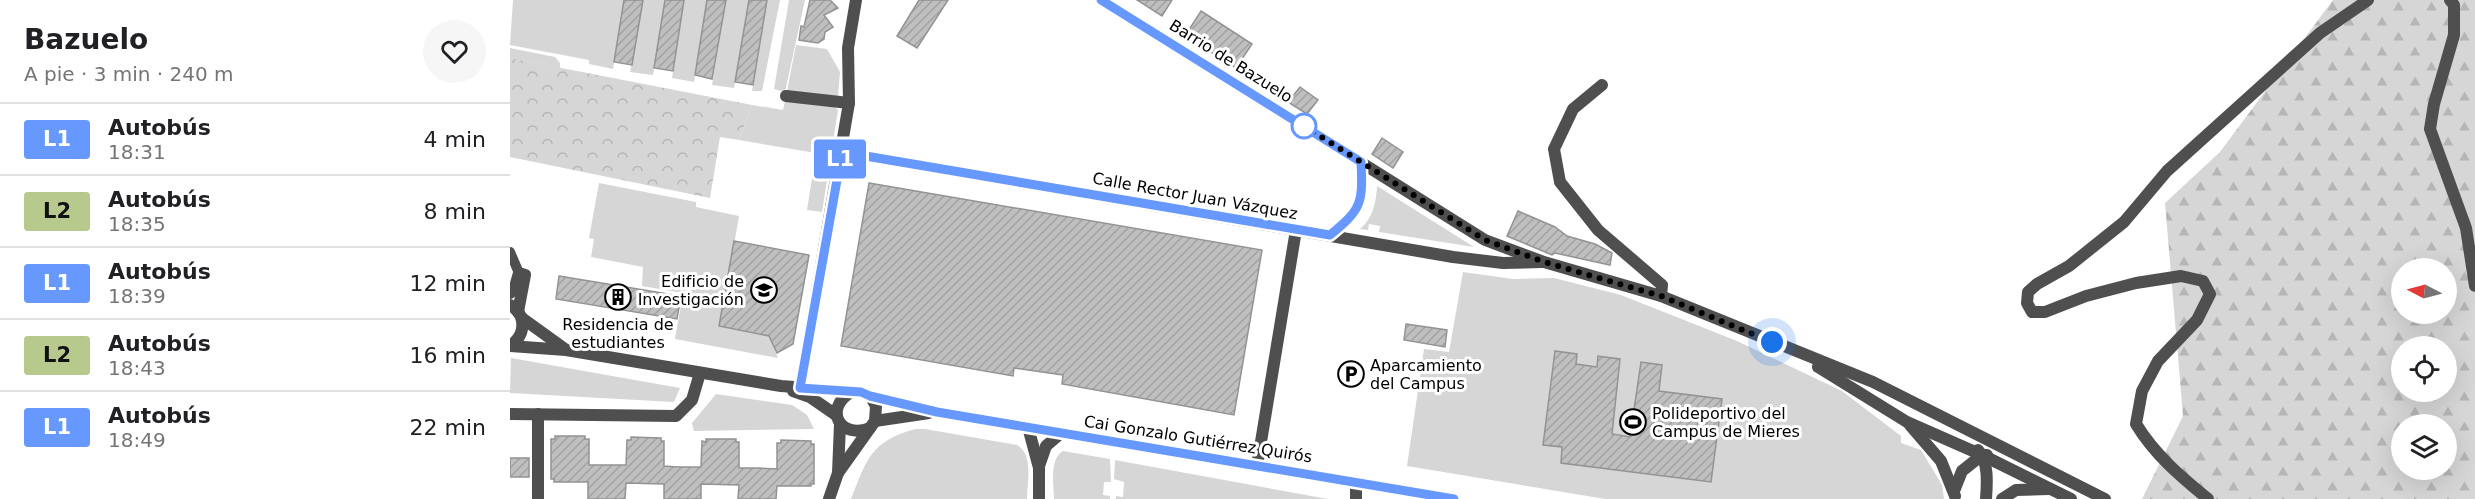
<!DOCTYPE html>
<html lang="es">
<meta charset="utf-8">
<style>
:root{--surface:#fff;--page:#f6f6f6;--text:#202124;--muted:#757577;--line:#e0e0e0}
body{margin:0;font-family:"DejaVu Sans",sans-serif;background:var(--page);color:var(--text);height:100vh;display:flex;flex-direction:column;font-size:22px;white-space:nowrap}
*{box-sizing:border-box;margin:0}
p{font-size:20px;color:var(--muted)}
.icon{flex:none;width:33px;height:33px;fill:none;stroke:currentColor;stroke-width:2;stroke-linecap:round;stroke-linejoin:round}
.map{position:relative;flex:1;overflow:hidden}
.panel{display:flex;flex-direction:column;background:var(--surface);width:510px}
.panel>*{flex:none}
.badge{padding:0 12px;border-radius:4px;font-size:21px;line-height:39px}
.needle{width:39px;rotate:276deg}
.controls{position:absolute;left:1881px;top:258px;display:grid;gap:12px}
.controls a{display:grid;place-items:center;width:66px;height:66px;border-radius:50%;background:var(--surface);box-shadow:0 6px 24px #0002;font-size:30px}
.you{position:absolute;width:30px;height:30px;margin:-15px;border:4px solid #fff;border-radius:50%;background:#1a73e8;box-shadow:0 0 0 9px #1a73e833}
.map>.badge{position:absolute;translate:-50% -50%;box-shadow:0 0 0 3px #fff}
.round{display:grid;place-items:center;flex:none;width:63px;height:63px;border-radius:32px;background:var(--page)}
.head{display:flex;align-items:center;justify-content:space-between;height:102px;padding:0 24px}
h1{font-size:28px;font-weight:600;line-height:45px}
ul{padding:0;list-style:none}
li{display:flex;align-items:center;gap:18px;height:72px;padding:0 24px;border-top:2px solid var(--line)}
li div{flex:1}
li b{display:block;font-size:22px}
li em{font-style:normal}
li .badge{min-width:66px;font-weight:700;text-align:center}
main{display:flex;flex:1;min-height:0}
.map>svg:first-child{display:block}
.green{fill:#d6d6d6}
.forest{fill:url(#forest-firs);fill-rule:evenodd}
.park{fill:url(#park-crowns)}
.building{fill:url(#building-hatch);stroke:#939393;stroke-width:1.5}
.lines{fill:none;stroke-linecap:round;stroke-linejoin:round}
.pedestrian{stroke:#4f4f4f;stroke-width:10}
.minor{stroke:#4f4f4f;stroke-width:12}
.tertiary{stroke:#4f4f4f;stroke-width:12}
.line-casing{stroke:#fff;stroke-width:14}
.line{stroke:#6798fe;stroke-width:9}
.walk{stroke:#000;stroke-width:6;stroke-dasharray:0 10.8}
.stop-dot{fill:#fff;stroke:#6798fe;stroke-width:3}
.labels{text-anchor:middle;dominant-baseline:central;stroke-width:6;stroke-linejoin:round;paint-order:stroke}
.street-label{font-size:16px;fill:#000;stroke:#fff}
.poi-label{font-size:16px;fill:#000;stroke:#fff;text-anchor:start}
</style>
<main>
<section class="panel">
<div class="head"><div><h1>Bazuelo</h1><p>A pie · 3 min · 240 m</p></div><a class="round"><svg class="icon" aria-label="heart" viewBox="0 0 24 24"><path d="M12 20l-8-8c-3-5 5-10 8-4 3-6 11-1 8 4z"/></svg></a></div>
<ul>
<li><span class="badge" style="background:#6798fe;color:#fff">L1</span><div><b>Autobús</b><p>18:31</p></div><em>4 min</em></li>
<li><span class="badge" style="background:#b8c98d;color:#111">L2</span><div><b>Autobús</b><p>18:35</p></div><em>8 min</em></li>
<li><span class="badge" style="background:#6798fe;color:#fff">L1</span><div><b>Autobús</b><p>18:39</p></div><em>12 min</em></li>
<li><span class="badge" style="background:#b8c98d;color:#111">L2</span><div><b>Autobús</b><p>18:43</p></div><em>16 min</em></li>
<li><span class="badge" style="background:#6798fe;color:#fff">L1</span><div><b>Autobús</b><p>18:49</p></div><em>22 min</em></li>
</ul>
</section>
<div class="map">
<svg width="1965" height="499" viewBox="0 0 1965 499">
<defs>
<pattern id="forest-firs" width="22" height="20" patternUnits="userSpaceOnUse" patternTransform="scale(1.5)"><rect width="22" height="20" fill="#d6d6d6"/><path d="M5 1l3.5 6h-7zM16 11l3.5 6h-7z" fill="#b6b6b6"/></pattern>
<pattern id="park-crowns" width="20" height="18" patternUnits="userSpaceOnUse" patternTransform="scale(1.5)"><rect width="20" height="18" fill="#d6d6d6"/><path d="M2 6a3 3 0 1 1 6 0M12 15a3 3 0 1 1 6 0" fill="none" stroke="#b6b6b6"/></pattern>
<pattern id="building-hatch" width="6" height="6" patternUnits="userSpaceOnUse" patternTransform="scale(1.5)"><rect width="6" height="6" fill="#bfbfbf"/><path d="M-1 1l2-2M0 6l6-6M5 7l2-2" fill="none" stroke="#a2a2a2"/></pattern>
</defs>
<rect width="100%" height="100%" fill="#fff"/>
<g class="green">
<polygon points="3,0 114,0 103,69 79,64 79,60 0,45"/>
<polygon points="133,0 155,0 143,75 120,72"/>
<polygon points="174,0 197,0 184,82 162,78"/>
<polygon points="216,0 239,0 224,88 202,85"/>
<polygon points="257,0 270,0 252,91 242,91"/>
<polygon points="279,0 295,0 275,92 264,89"/>
<polygon points="286,45 317,49 330,72 328,96 277,91"/>
<polygon points="0,48 45,57 50,63 50,68 0,58"/>
<polygon points="275,101 324,106 328,110 312,212 297,210 306,153 229,140 242,105 273,110"/>
<polygon points="89,183 186,202 186,207 229,216 210,326 259,336 268,358 165,339 173,293 132,286 133,267 81,257 84,239 79,238"/>
<path d="M 867,186 L 964,247 L 869,232 L 870,226 L 859,224 L 858,230 L 850,229 C 863,218 866,203 867,186 Z"/>
<polygon points="953,272 1003,279 1044,278 1111,295 1227,341 1332,391 1391,436 1391,443 1411,450 1432,485 1434,499 1095,499 897,466 914,349 939,352"/>
<polygon points="1,358 170,388 164,402 0,393"/>
<polygon points="206,394 282,405 297,415 304,429 184,431 182,423"/>
<path d="M 405,429 L 415,429 L 507,445 C 524,455 517,481 517,499 L 341,499 C 357,459 360,442 405,429 Z"/>
<path d="M 553,451 L 600,459 L 601,482 L 594,482 L 593,495 L 600,496 L 600,499 L 544,499 C 544,485 539,459 553,451 Z"/>
<polygon points="605,460 818,499 819,499 606,499 606,496 613,497 614,482 604,479"/>
</g>
<path class="forest" d="M 1823,0 L 1965,0 L 1965,499 L 1632,499 L 1673,416 L 1655,203 L 1710,152 ZM 1892,268 L 1936,268 L 1936,314 L 1892,314 ZM 1892,346 L 1936,346 L 1936,392 L 1892,392 ZM 1892,424 L 1936,424 L 1936,470 L 1892,470 Z"/>
<polygon class="park" points="0,58 242,105 229,140 210,137 200,198 0,157"/>
<g class="building">
<polygon points="114,0 133,0 122,65 104,62"/>
<polygon points="155,0 174,0 163,71 144,68"/>
<polygon points="197,0 216,0 202,79 185,75"/>
<polygon points="239,0 257,0 243,85 225,82"/>
<polygon points="300,0 320,0 328,8 314,15 323,27 315,32 314,39 308,43 289,40 291,26 294,27"/>
<polygon points="409,0 438,0 407,48 387,36"/>
<polygon points="627,0 662,0 652,16"/>
<polygon points="691,11 742,44 726,68 675,36"/>
<polygon points="790,87 808,100 797,114 778,102"/>
<polygon points="872,138 893,152 883,168 862,154"/>
<polygon points="359,183 752,250 724,415 552,384 553,375 504,368 503,376 331,346"/>
<polygon points="1008,211 1045,227 1057,236 1085,244 1102,253 1100,265 1045,253 1042,255 997,236"/>
<polygon points="224,241 299,255 283,344 267,353 259,336 209,326"/>
<polygon points="49,276 171,296 167,319 46,299"/>
<polygon points="896,324 937,330 935,347 894,340"/>
<polygon points="1045,351 1067,354 1066,364 1087,367 1088,356 1110,359 1102,434 1120,437 1131,362 1152,365 1149,391 1212,399 1201,482 1051,463 1052,447 1033,445"/>
<polygon points="45,436 75,436 75,439 79,439 79,465 116,465 117,440 121,440 121,437 151,438 151,441 154,441 154,466 168,467 191,467 192,441 196,442 196,439 226,439 226,442 229,442 229,468 249,468 267,469 267,443 271,443 271,440 301,441 301,444 304,444 304,484 301,484 301,486 267,486 266,499 228,499 229,485 191,484 191,499 154,499 154,484 116,483 115,499 78,499 78,482 44,482 44,479 41,479 41,439 45,439"/>
<rect x="0" y="458" width="19" height="19"/>
</g>
<g class="lines">
<polyline class="pedestrian" points="0,252 9,273"/>
<g class="minor">
<polyline points="1092,85 1063,109 1044,149 1050,182 1088,230 1152,285 1151,296"/>
<polyline points="276,96 339,103"/>
<polyline points="332,152 943,257 993,263 1032,262"/>
<path d="M 820,235 C 852,209 853,203 851,162"/>
<polyline points="0,293 5,287 9,273 15,275 8,312"/>
<path d="M 0,305 C 17,315 16,335 0,346"/>
<polyline points="12,318 55,349"/>
<polyline points="0,346 56,350 271,386 351,392 360,396 427,412 944,499"/>
<polyline points="290,388 339,103 338,48 346,0"/>
<polyline points="283,391 300,397 326,415"/>
<path d="M 341,392 C 313,409 330,440 360,428"/>
<polyline points="0,414 166,416 182,400 190,373"/>
<polyline points="365,421 419,413"/>
<polyline points="518,427 529,468 529,499"/>
<polyline points="529,466 536,446 551,433"/>
<polyline points="747,466 786,230"/>
<polyline points="328,473 365,421 366,406 360,396"/>
<polyline points="28,499 28,414"/>
<polyline points="319,499 328,473 330,424"/>
<polyline points="846,499 846,483"/>
</g>
<g class="tertiary">
<polyline points="591,0 975,240 1034,262 1151,296 1363,382 1595,499"/>
<polyline points="1940,0 1944,5 1944,35 1924,104 1920,129 1956,228 1965,286"/>
<polyline points="1308,367 1397,422 1472,455 1561,499"/>
<polyline points="1400,425 1431,461 1445,496"/>
<path d="M 1468,450 C 1479,461 1477,485 1476,499"/>
<polyline points="1444,491 1452,471 1472,455 1477,455"/>
<polyline points="1492,499 1506,490 1539,489"/>
<path d="M 1698,499 C 1670,476 1645,455 1626,424 L 1632,391 L 1648,361 L 1687,320 L 1700,294 L 1693,281 L 1671,276 L 1626,283 L 1576,296 L 1535,312 L 1522,312 L 1517,303 L 1518,292 L 1527,284 L 1559,266 L 1614,222 L 1657,171 L 1810,33 L 1858,0"/>
</g>
</g>
<g class="lines">
<g class="line-casing">
<path id="line" d="M 591,0 L 851,162 C 853,203 852,209 820,235 L 332,152 L 290,388 L 351,392 L 360,396 L 427,412 L 944,499"/>
</g>
<use href="#line" class="line"/>
<polyline class="walk" points="794,126 975,240 1034,262 1151,296 1262,342"/>
</g>
<defs>
<g id="university-ring" transform="scale(1.35)"><circle r="9.5" fill="#fff" stroke="#000" stroke-width="1.5"/><path d="M0-5L7-2L0 1L-7-2ZM-4 1L0 2.5L4 1V4Q0 6-4 4Z" fill="#000"/></g>
<g id="building-ring" transform="scale(1.35)"><circle r="9.5" fill="#fff" stroke="#000" stroke-width="1.5"/><path d="M-4-6H4V6H1V3H-1V6H-4ZM-2.5-4.3h1.7v1.8h-1.7ZM.8-4.3h1.7v1.8H.8ZM-2.5-1h1.7V.8h-1.7ZM.8-1h1.7V.8H.8Z" fill="#000"/></g>
<g id="parking-ring" transform="scale(1.35)"><circle r="9.5" fill="#fff" stroke="#000" stroke-width="1.5"/><path d="M-3.5-5.5H1a3.5 3.5 0 0 1 0 7H-1V5.5H-3.5ZM-1-3.4V-.6H.8a1.4 1.4 0 0 0 0-2.8Z" fill="#000"/></g>
<g id="stadium-ring" transform="scale(1.35)"><circle r="9.5" fill="#fff" stroke="#000" stroke-width="1.5"/><path d="M0-5a6.5 5 0 1 0 0 10a6.5 5 0 1 0 0-10ZM-3.5-1.8h7v3.6h-7Z" fill="#000"/></g>
</defs>
<g fill-rule="evenodd">
<use href="#university-ring" x="254" y="290"/>
<use href="#building-ring" x="108" y="297"/>
<use href="#parking-ring" x="841" y="374"/>
<use href="#stadium-ring" x="1123" y="422"/>
</g>
<circle class="stop-dot" cx="794" cy="126" r="12"/>
<g class="labels">
<g class="street-label">
<text transform="translate(721 61) rotate(32)">Barrio de Bazuelo</text>
<text transform="translate(685 196) rotate(10)">Calle Rector Juan Vázquez</text>
<text transform="translate(688 439) rotate(9)">Cai Gonzalo Gutiérrez Quirós</text>
</g>
<g class="poi-label">
<text x="234" y="281" text-anchor="end">Edificio de<tspan x="234" dy="18">Investigación</tspan></text>
<text x="108" y="324" text-anchor="middle">Residencia de<tspan x="108" dy="18">estudiantes</tspan></text>
<text x="860" y="365">Aparcamiento<tspan x="860" dy="18">del Campus</tspan></text>
<text x="1142" y="413">Polideportivo del<tspan x="1142" dy="18">Campus de Mieres</tspan></text>
</g>
</g>
</svg>
<div class="controls">
<a><svg class="needle" viewBox="-14 -14 28 28"><path d="M0-13l5 13h-10z" fill="#e53935"/><path d="M0 13l5-13h-10z" fill="#757577"/></svg></a>
<a><svg class="icon" aria-label="locate" viewBox="0 0 24 24"><circle cx="12" cy="12" r="6"/><path d="M12 2v4M12 18v4M2 12h4M18 12h4"/></svg></a>
<a><svg class="icon" aria-label="layers" viewBox="0 0 24 24"><path d="M12 4l9 5-9 5-9-5zM3 14l9 5 9-5"/></svg></a>
</div>
<div class="you" style="left:1262px;top:342px"></div>
<b class="badge" style="left:330px;top:159px;background:#6798fe;color:#fff">L1</b>
</div>
</main>
